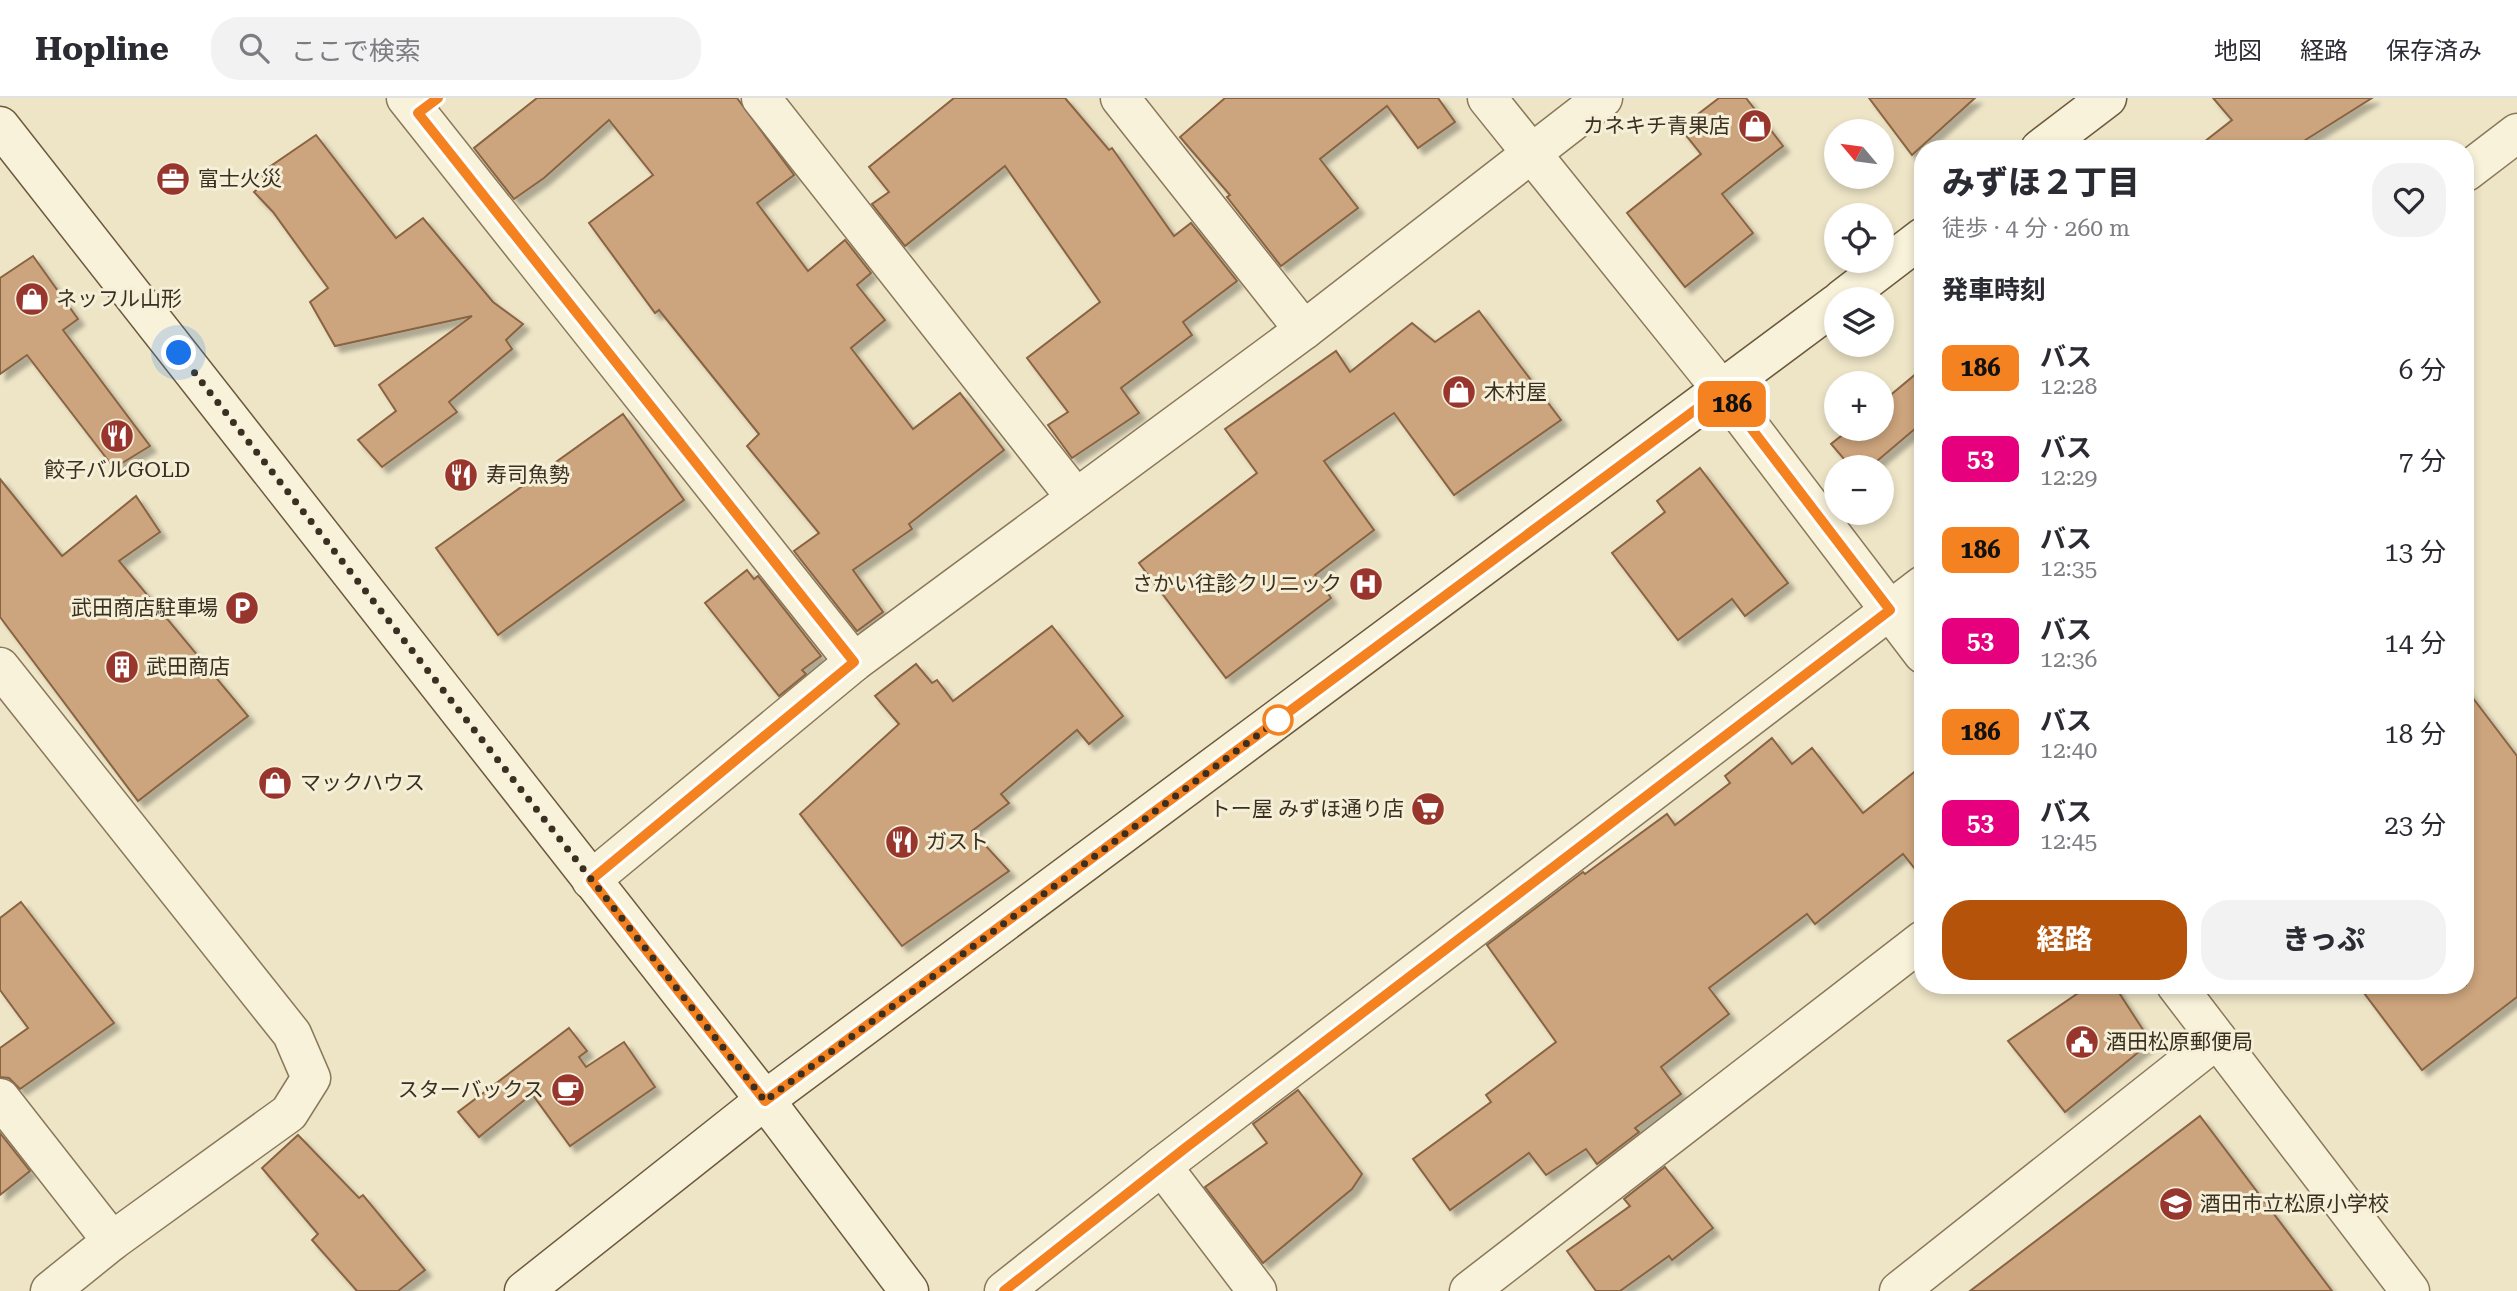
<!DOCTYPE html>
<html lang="ja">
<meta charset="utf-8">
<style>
:root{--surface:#fff;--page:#f2f2f3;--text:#2b2b33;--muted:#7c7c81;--line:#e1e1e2;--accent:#b45309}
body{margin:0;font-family:"Roboto Serif","Noto Sans JP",serif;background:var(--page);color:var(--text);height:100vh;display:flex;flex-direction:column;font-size:26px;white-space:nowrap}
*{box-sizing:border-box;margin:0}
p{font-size:23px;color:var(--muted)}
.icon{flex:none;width:38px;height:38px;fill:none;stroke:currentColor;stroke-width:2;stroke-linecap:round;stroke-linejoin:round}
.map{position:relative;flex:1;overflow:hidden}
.sheet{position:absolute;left:1914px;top:42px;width:560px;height:854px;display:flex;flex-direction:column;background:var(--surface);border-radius:28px;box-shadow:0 4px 10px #0003}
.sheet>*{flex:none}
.badge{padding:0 14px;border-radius:10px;font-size:24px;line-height:46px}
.needle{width:46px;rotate:299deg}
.buttons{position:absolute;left:1824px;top:21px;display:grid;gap:14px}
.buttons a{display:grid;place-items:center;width:70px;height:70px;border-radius:50%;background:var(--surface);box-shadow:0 4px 10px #0003;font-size:35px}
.you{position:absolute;width:35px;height:35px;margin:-18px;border:5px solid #fff;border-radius:50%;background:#1a73e8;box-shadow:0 0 0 10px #1a73e833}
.map>.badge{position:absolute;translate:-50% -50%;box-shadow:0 0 0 4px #fff}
h2{padding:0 28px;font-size:26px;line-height:63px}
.round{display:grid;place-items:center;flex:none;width:74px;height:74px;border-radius:28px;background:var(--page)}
.overview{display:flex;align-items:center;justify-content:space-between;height:119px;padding:0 28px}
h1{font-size:33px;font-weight:800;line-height:52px}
.primary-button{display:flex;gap:14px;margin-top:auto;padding:14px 28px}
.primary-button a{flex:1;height:80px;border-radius:28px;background:var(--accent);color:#fff;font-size:28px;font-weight:800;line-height:80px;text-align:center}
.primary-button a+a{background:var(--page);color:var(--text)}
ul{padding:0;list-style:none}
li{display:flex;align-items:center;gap:21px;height:91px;padding:0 28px}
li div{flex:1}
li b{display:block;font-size:26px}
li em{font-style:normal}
li .badge{min-width:77px;font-weight:700;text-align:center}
header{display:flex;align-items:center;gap:42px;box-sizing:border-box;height:98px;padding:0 35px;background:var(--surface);border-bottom:2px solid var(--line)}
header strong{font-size:33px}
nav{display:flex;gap:38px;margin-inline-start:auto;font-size:24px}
.search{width:490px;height:63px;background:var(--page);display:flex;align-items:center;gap:18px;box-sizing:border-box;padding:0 24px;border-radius:28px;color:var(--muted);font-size:26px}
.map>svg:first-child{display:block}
.building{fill:#cca47d;stroke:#896442;stroke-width:2;filter:url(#shadow)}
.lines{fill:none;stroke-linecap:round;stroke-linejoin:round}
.street-casing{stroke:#8a785c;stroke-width:41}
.secondary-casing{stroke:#6c593f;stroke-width:41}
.street{stroke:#f9f2da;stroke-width:38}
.secondary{stroke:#f9f2da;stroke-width:38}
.line-casing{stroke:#fff;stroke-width:16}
.line{stroke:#f58220;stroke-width:10}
.walk{stroke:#3a2f20;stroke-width:7;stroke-dasharray:0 12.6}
.stop-dot{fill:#fff;stroke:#f58220;stroke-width:3.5}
.labels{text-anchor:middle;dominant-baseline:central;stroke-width:6;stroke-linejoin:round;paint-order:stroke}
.poi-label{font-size:21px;fill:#3a2f20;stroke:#f5efd7;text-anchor:start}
</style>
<header>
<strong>Hopline</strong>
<div class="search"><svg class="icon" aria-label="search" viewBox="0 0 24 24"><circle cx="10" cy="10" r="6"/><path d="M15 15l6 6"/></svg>ここで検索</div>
<nav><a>地図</a><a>経路</a><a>保存済み</a></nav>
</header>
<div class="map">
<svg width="2517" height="1193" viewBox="0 0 2517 1193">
<defs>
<filter id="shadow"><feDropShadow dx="6" dy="6" stdDeviation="2" flood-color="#0004"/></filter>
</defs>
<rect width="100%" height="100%" fill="#eee5c7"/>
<g class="building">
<polygon points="537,0 737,0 794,77 757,105 808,173 845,142 871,175 857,187 885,222 851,250 913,331 960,295 1004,352 909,426 912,431 853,472 883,514 857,533 794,453 819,435 747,348 759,336 659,212 655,215 589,125 653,77 609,22 544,80 514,101 474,50"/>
<polygon points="954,0 1065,0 1109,52 1112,50 1174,138 1191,125 1237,183 1183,224 1192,237 1121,290 1139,315 1072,360 1048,327 1068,314 1027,260 1100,204 1005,68 905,148 872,106 889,94 869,69"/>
<polygon points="1225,0 1438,0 1455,24 1418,50 1387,8 1320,61 1358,110 1281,168 1227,99 1230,97 1180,39"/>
<polygon points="1719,0 1746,0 1783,48 1722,96 1753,135 1685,189 1627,115 1701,56 1680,30"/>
<polygon points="1869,0 1975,0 1912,57"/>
<polygon points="2213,0 2372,0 2291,51 2195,51 2232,22"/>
<polygon points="316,37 396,140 423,120 493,204 523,226 506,242 512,251 449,304 457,314 382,369 358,342 396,313 379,287 472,218 335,248 310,204 328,190 273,114 254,94 264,85 262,74"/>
<polygon points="33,158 78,221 63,232 150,348 114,370 27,257 0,276 0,180"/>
<polygon points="1479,213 1561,322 1454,397 1394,315 1324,363 1374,432 1315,477 1331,500 1226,580 1139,465 1257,375 1225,331 1336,253 1350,274 1412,225 1435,244"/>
<polygon points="1923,270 1923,324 1870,369 1851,369 1831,346 1850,331 1881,331 1881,305"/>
<polygon points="623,316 684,402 498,537 436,450"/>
<polygon points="1700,370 1788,485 1745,518 1732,501 1678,542 1612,455 1665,414 1657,403"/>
<polygon points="0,381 62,458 136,398 160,434 119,463 248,618 138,703 0,519"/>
<polygon points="747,472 754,481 758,478 821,558 802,572 806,576 779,598 705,505"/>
<polygon points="1052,528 1123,618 1089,646 1077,632 1001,696 1009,705 972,733 1009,773 902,848 800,716 899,626 875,598 916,566 932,585 937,582 953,603"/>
<polygon points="2466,591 2517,658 2517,899 2422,972 2358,887 2466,887"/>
<polygon points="1772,640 1792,666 1812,650 1863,715 1923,667 1923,781 1903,756 1815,826 1807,816 1709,890 1729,916 1661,969 1681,996 1635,1030 1639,1034 1597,1066 1586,1051 1546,1077 1529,1055 1450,1112 1413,1061 1491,1004 1486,997 1556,944 1487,847 1583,774 1585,776 1667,716 1675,727 1730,685 1725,678"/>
<polygon points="21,804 114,925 20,991 9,980 0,979 0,950 28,930 0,892 0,820"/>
<polygon points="2090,887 2114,887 2151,944 2065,1014 2008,943"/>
<polygon points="569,930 587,953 579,959 586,969 624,944 655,989 570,1048 532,996 479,1039 458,1014"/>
<polygon points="1298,992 1362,1076 1352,1091 1263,1165 1205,1089 1267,1045 1253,1026"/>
<polygon points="2200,1018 2332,1193 1970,1193"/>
<polygon points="0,1035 30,1073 0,1097"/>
<polygon points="298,1037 359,1100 363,1097 425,1172 398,1193 357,1193 312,1142 318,1136 262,1070"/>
<polygon points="1665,1069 1713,1130 1672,1162 1669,1158 1620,1193 1596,1193 1567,1153 1630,1108 1624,1101"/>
</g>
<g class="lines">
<g class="street-casing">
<g id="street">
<polyline points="406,0 854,564"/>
<polyline points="761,0 1076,400"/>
<polyline points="1120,0 1304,232"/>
<polyline points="1487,0 1722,292 1923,556"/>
<polyline points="2466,74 2517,35"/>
<polyline points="0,569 292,936 311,980 289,1015 112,1143 50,1193"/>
<polyline points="591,782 854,564 1304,232 1603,0"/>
<polyline points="2176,887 2410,1193"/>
<polyline points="0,1000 112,1143"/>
<polyline points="1162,1068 1257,1193"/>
<polyline points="1004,1193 1162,1068 1923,487"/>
<polyline points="1469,1193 1923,842"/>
<polyline points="1899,1193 2217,941"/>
</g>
</g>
<g class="secondary-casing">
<g id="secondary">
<polyline points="0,28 765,1002 909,1193"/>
<polyline points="2040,51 2107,0"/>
<polyline points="1842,201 1923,139"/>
<polyline points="524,1193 765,1002 1836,206"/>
</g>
</g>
<use href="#street" class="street"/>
<use href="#secondary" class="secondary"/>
</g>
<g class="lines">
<g class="line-casing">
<polyline id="line" points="438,0 418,15 854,564 591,782 765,1003 1722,292 1890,512 1184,1051 1004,1193"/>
</g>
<use href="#line" class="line"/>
<polyline class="walk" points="179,255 765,1003 1278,622"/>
</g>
<defs>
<g id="shop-disc" transform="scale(1.75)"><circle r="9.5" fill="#98352d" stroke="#f5efd7"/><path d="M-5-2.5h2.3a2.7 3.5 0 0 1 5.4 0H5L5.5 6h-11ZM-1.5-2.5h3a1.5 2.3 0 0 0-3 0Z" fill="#fff"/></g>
<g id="office-disc" transform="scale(1.75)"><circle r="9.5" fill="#98352d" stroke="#f5efd7"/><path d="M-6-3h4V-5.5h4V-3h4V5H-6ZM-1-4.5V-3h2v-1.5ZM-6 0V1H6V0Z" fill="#fff"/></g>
<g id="restaurant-disc" transform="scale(1.75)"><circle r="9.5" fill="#98352d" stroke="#f5efd7"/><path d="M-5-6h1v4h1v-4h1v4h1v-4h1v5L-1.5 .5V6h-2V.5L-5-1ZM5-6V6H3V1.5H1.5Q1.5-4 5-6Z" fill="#fff"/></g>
<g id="hospital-disc" transform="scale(1.75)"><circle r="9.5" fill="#98352d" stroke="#f5efd7"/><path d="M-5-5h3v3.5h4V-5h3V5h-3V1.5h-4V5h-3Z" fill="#fff"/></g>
<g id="parking-disc" transform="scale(1.75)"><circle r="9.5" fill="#98352d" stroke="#f5efd7"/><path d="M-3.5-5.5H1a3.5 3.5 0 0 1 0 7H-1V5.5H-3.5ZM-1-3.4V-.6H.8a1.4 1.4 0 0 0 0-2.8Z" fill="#fff"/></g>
<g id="building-disc" transform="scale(1.75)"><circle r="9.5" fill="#98352d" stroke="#f5efd7"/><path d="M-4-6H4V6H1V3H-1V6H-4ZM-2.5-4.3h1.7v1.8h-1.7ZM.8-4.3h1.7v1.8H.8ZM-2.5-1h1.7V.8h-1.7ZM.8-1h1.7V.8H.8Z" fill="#fff"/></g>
<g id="supermarket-disc" transform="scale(1.75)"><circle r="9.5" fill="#98352d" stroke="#f5efd7"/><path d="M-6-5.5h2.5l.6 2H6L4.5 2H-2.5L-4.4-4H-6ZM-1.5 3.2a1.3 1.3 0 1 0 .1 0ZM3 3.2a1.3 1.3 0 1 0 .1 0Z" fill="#fff"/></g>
<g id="civic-disc" transform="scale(1.75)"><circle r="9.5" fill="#98352d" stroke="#f5efd7"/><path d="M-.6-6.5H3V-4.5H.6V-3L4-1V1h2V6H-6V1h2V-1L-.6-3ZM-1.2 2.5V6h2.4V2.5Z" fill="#fff"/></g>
<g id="cafe-disc" transform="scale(1.75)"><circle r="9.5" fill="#98352d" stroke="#f5efd7"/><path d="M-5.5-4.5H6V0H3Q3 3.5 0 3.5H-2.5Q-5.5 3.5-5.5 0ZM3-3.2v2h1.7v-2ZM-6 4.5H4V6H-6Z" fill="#fff"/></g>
<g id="school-disc" transform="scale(1.75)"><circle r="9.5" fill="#98352d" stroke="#f5efd7"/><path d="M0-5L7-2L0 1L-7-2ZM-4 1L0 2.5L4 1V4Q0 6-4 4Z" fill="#fff"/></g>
</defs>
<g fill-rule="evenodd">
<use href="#shop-disc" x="1755" y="28"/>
<use href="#office-disc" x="173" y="81"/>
<use href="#shop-disc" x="32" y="201"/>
<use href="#shop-disc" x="1459" y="294"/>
<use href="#restaurant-disc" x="117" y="338"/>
<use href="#restaurant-disc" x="461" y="377"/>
<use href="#hospital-disc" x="1366" y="486"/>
<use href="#parking-disc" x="242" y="510"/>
<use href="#building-disc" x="122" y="569"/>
<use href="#shop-disc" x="275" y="685"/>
<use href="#supermarket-disc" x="1428" y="711"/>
<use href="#restaurant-disc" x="902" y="744"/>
<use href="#civic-disc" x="2082" y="944"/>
<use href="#cafe-disc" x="568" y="992"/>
<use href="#school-disc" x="2176" y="1106"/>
</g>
<circle class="stop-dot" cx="1278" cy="622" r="14"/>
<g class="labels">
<g class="poi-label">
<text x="1730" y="28" text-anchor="end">カネキチ青果店</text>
<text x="198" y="81">富士火災</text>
<text x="56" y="201">ネッフル山形</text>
<text x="1484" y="294">木村屋</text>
<text x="117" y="372" text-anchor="middle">餃子バルGOLD</text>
<text x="486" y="377">寿司魚勢</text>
<text x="1342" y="486" text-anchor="end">さかい往診クリニック</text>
<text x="218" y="510" text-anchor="end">武田商店駐車場</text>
<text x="146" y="569">武田商店</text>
<text x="300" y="685">マックハウス</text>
<text x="1404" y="711" text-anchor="end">トー屋 みずほ通り店</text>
<text x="926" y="744">ガスト</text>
<text x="2106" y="944">酒田松原郵便局</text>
<text x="544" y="992" text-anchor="end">スターバックス</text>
<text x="2200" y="1106">酒田市立松原小学校</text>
</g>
</g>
</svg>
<div class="buttons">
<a><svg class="needle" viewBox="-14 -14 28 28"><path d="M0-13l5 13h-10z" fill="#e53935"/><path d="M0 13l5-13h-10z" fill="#7c7c81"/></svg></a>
<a><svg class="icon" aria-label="locate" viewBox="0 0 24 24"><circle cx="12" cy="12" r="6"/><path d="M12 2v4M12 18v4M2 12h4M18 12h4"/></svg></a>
<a><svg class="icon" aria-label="layers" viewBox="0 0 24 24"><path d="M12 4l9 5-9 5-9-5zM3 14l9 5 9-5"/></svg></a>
<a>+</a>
<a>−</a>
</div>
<div class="you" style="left:179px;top:255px"></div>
<b class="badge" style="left:1732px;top:306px;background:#f58220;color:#111">186</b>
<section class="sheet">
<div class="overview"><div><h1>みずほ２丁目</h1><p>徒歩 · 4 分 · 260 m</p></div><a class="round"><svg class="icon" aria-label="heart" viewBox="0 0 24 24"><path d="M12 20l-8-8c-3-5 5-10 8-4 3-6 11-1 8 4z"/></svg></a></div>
<h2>発車時刻</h2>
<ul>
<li><span class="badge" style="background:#f58220;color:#111">186</span><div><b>バス</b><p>12:28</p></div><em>6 分</em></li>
<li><span class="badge" style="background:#e6007e;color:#fff">53</span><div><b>バス</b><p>12:29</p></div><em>7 分</em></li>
<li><span class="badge" style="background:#f58220;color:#111">186</span><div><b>バス</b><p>12:35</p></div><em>13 分</em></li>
<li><span class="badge" style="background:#e6007e;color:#fff">53</span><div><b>バス</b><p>12:36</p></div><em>14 分</em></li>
<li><span class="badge" style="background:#f58220;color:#111">186</span><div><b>バス</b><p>12:40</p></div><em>18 分</em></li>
<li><span class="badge" style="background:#e6007e;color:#fff">53</span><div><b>バス</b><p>12:45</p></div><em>23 分</em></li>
</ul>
<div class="primary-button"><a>経路</a><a>きっぷ</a></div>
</section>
</div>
